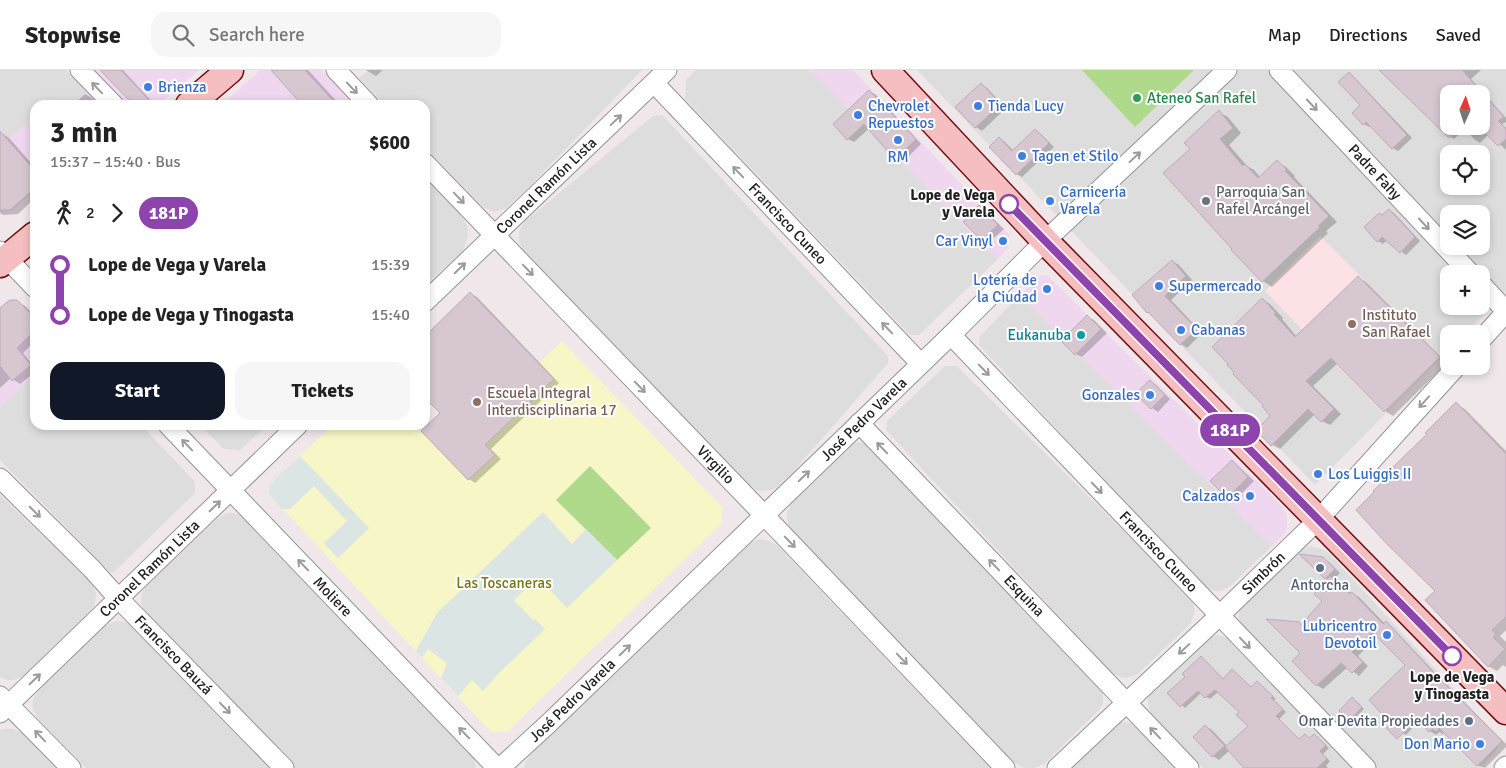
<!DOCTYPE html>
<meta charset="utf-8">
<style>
:root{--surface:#fff;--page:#f6f6f6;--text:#222;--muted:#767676;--line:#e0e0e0;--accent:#111827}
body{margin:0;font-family:Signika,sans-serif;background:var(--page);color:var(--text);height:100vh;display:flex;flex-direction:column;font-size:19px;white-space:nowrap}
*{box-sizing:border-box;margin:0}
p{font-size:16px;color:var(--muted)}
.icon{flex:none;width:28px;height:28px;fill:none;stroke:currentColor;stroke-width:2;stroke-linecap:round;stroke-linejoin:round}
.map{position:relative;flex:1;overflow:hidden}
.details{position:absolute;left:30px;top:30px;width:400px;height:330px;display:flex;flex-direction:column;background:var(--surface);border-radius:15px;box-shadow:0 2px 8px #0003}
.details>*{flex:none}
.badge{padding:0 10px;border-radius:16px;font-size:18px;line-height:32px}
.needle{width:32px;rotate:3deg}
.tools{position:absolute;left:1440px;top:15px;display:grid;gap:10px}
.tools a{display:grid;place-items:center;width:50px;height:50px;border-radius:10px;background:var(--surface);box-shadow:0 2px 8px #0003;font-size:25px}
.map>.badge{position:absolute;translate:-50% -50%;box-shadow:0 0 0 2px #fff}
.legs{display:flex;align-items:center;gap:8px;height:55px;padding:0 20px;font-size:16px}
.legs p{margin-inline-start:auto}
.head{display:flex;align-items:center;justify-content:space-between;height:85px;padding:0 20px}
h1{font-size:28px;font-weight:800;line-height:38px}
.action{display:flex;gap:10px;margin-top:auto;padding:10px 20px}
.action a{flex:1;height:58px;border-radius:15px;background:var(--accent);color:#fff;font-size:20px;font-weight:800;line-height:58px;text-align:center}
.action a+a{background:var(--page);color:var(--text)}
ul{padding:0 20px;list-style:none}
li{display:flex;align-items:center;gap:18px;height:50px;font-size:19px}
li i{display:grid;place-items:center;width:8px;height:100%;margin:0 6px;background:currentColor}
li i::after{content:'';width:12px;height:12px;margin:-6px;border:4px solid;border-radius:50%;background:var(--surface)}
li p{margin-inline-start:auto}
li:first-child i{background:linear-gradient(#0000 50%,currentColor 0)}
li:last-child i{background:linear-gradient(currentColor 50%,#0000 0)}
header{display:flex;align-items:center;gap:30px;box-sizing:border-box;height:70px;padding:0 25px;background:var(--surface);border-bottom:1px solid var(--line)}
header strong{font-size:24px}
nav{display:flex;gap:28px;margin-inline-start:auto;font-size:18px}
.search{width:350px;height:45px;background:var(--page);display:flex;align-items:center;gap:12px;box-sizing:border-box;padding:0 18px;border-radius:15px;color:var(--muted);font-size:19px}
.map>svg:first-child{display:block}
.residential{fill:#deddde;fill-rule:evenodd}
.commercial{fill:#eed7ef}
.education{fill:#fde2e5}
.park{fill:#f6f6c7}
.pitch{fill:#afd98b}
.plaza{fill:#dbe5e4}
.shadow{fill:#0003;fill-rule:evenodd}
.building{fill:#d6c7d1;stroke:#c0aab8}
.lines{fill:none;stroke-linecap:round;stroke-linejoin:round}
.street-casing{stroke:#949494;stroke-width:21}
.secondary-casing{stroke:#700f0d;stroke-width:29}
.street{stroke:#fff;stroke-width:19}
.secondary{stroke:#f5bfc1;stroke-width:26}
.oneway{stroke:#9b9b9b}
.line-1-casing{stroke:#fff;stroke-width:11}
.line-1{stroke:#8e44ad;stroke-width:8}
.shop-dot{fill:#3f7fe0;stroke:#fff;stroke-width:2}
.leisure-dot{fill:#2e9e5b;stroke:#fff;stroke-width:2}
.worship-dot{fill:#6b7280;stroke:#fff;stroke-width:2}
.stop-1-dot{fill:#fff;stroke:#8e44ad;stroke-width:2.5}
.education-dot{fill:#8d6e63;stroke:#fff;stroke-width:2}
.culture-dot{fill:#0f9aa8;stroke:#fff;stroke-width:2}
.service-dot{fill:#5c6f8a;stroke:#fff;stroke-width:2}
.labels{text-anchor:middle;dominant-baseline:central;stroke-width:4;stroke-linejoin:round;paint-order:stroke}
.shop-label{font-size:15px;fill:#366cbe;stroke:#fff;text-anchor:start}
.leisure-label{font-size:15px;fill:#27864d;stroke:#fff;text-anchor:start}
.street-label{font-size:15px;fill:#202020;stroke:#fff}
.worship-label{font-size:15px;fill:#5b616d;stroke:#fff;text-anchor:start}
.stop-label{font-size:15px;font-weight:bold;fill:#202020;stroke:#fff;text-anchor:end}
.education-label{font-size:15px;fill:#785e54;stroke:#fff;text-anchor:start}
.culture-label{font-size:15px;fill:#0d838f;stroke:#fff;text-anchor:end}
.park-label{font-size:15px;fill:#787714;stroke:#fff}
.service-label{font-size:15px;fill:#4e5e75;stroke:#fff}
</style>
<header>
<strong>Stopwise</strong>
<div class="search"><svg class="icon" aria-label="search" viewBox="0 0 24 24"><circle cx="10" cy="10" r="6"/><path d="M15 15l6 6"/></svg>Search here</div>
<nav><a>Map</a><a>Directions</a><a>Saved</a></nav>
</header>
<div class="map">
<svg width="1506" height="698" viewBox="0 0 1506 698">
<rect width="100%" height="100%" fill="#f0e7ea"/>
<g class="residential">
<polygon points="0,0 66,0 87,22 71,35 35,35 35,47 8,69 0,60"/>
<polygon points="368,0 642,0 528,118 505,139 494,142 483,137 425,77 425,35 385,35 359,8"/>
<polygon points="696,0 809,0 998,189 919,265 910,265 685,29 686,10"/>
<path d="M 917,0 L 1506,0 L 1506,222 L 1465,264 L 1449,264 L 1449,280 L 1315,415 ZM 1449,24 L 1481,24 L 1481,56 L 1449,56 ZM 1449,84 L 1481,84 L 1481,116 L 1449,116 ZM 1449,144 L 1481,144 L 1481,176 L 1449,176 ZM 1449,204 L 1481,204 L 1481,236 L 1449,236 Z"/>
<polygon points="662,45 888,286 888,293 793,402 777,417 771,420 759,421 750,416 523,180 519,172 519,161 525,151 653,46"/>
<polygon points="425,108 461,145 467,155 468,166 463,181 425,215"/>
<polygon points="1020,225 1272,476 1230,516 1223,520 1215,521 1205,518 1200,515 979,275 980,266"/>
<polygon points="945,296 957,296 1192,529 1195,541 1191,553 1139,603 1133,606 1124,608 1116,605 1111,602 886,360 887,351"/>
<polygon points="35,303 35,355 141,355 195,412 195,423 113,503 109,501 0,390 0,337"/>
<polygon points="200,355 268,355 240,380 224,379"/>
<polygon points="858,372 868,374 1103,622 1103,634 1097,642 1044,694 1035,698 1025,698 1015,693 792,460 788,454 787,443 791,434 853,374"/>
<polygon points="0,425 91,513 96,523 95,533 91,540 24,605 14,610 8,610 0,607"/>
<polygon points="233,443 238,445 245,449 471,684 474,689 476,698 295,698 147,546 143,541 141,530 142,523 146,517 218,448 225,444"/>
<polygon points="759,469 769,471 777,475 990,698 524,698 526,691 531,684 748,474"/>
<polygon points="1311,476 1324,480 1329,483 1497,666 1498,678 1481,698 1376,698 1244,561 1239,548 1240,539 1243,533 1301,479"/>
<polygon points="117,551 128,553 133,556 273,698 86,698 37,648 32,637 33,630 38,621 105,556"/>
<polygon points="1217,565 1225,567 1232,571 1354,698 1203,698 1153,647 1149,639 1148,633 1149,626 1152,620 1207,568"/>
<polygon points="1122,652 1133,653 1181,698 1069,698 1115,655"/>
<polygon points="3,659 13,659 23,664 56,698 0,698 0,660"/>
</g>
<g class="commercial">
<polygon points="94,0 199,0 158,35 127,35"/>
<polygon points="260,0 321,0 355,35 222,35"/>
<polygon points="809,0 853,0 1009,165 1008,178 998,189"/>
<polygon points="87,22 98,35 71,35 85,23"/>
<polygon points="35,47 35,121 11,141 0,141 0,60 8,69"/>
<polygon points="1042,205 1048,206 1283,437 1287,446 1287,458 1284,464 1272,476 1020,225"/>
<polygon points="8,230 20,231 35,246 35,303 0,337 0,237"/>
</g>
<polygon class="education" points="1320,166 1441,287 1384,344 1265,221"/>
<polygon class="park" points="562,271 722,437 722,453 507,662 491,662 269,424 270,414 333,355 415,355 469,410 495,385 485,375 554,309 539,293"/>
<g class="pitch">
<polygon points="1082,0 1194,0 1135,57"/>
<polygon points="590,396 651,458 617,490 556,430"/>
</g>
<g class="plaza">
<polygon points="300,386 369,458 338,488 324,473 347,451 314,416 290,439 282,439 269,424 270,414"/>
<polygon points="543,442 572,474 586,459 617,490 567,538 538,507 514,530 534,551 535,549 545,559 499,603 483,621 472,610 458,626 441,608 447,593 428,579 422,588 416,581 437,543"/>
</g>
<g class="shadow">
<polygon points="102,0 123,0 155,35 136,33 130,29"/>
<polygon points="284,0 308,0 340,35 304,35"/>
<polygon points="366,0 383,0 376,6"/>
<path d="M 1380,0 L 1481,0 L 1471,9 L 1506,48 L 1506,52 L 1502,54 L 1506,58 L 1506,80 L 1489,64 L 1480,73 L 1475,70 L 1465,59 L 1454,69 L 1449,66 ZM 1449,24 L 1481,24 L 1481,56 L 1449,56 Z"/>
<polygon points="1349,4 1354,7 1412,68 1398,81 1393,78 1371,55 1369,57 1364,54 1353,43 1362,35"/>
<polygon points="981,14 987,18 1006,38 982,61 976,57"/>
<polygon points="869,21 876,25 921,74 902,93 896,89 870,58 854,72 848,69"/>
<polygon points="85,24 92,28 98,35 73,35"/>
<polygon points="1219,42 1228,47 1241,63 1229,75 1247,96 1254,100 1260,107 1277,92 1286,97 1295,106 1294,107 1337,152 1326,161 1328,163 1272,217 1263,211 1192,80"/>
<polygon points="1036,60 1041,64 1054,77 1022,107 1017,104 1000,69 1005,72 1014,81"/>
<polygon points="1,63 9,68 32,94 35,91 35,128 18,144 3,145 0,143 0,64"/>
<polygon points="979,137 985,141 1004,159 988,173 982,169"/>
<polygon points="1389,140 1394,143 1420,171 1406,185 1387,170 1383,174 1378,171 1383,146"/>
<polygon points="1172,191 1179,195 1192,210 1171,230 1202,263 1187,278 1181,274 1153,245 1148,242 1133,225"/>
<polygon points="1358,207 1366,212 1447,293 1393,346 1385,341 1338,293 1313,316 1341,344 1330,355 1322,351 1315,344 1280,379 1272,375 1272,346 1262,229 1270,234 1283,248 1282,249 1297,267"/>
<polygon points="470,223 477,227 559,313 491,379 501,389 475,413 469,409 423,361 441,343 425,326 425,268"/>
<polygon points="17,232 25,236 35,246 35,271 23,283 35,298 35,302 20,314 11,308 0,318 0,239"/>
<polygon points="1088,247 1094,250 1107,263 1082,287 1076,284"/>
<polygon points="1150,312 1156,315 1170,329 1158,342 1152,338"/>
<polygon points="1456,334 1465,339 1506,381 1506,560 1500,566 1506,572 1506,597 1503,595 1497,601 1488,596 1437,521 1376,423"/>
<polygon points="1232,392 1238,396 1254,411 1234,431 1227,427"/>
<polygon points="1322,488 1329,492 1340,503 1334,509 1352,524 1359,527 1385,554 1386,553 1392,557 1439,607 1506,674 1506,677 1485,698 1477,695 1445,662 1443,664 1439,662 1436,665 1430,661 1423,654 1421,656 1417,653 1406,665 1399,661 1407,595 1378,566 1358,586 1368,596 1359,606 1348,597 1323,619 1317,615 1294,591 1302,583 1302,556 1324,531 1328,510 1326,508"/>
<polygon points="1201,588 1224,609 1232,600 1252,618 1261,615 1276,629 1274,630 1286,642 1279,649 1300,670 1305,665 1310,669 1314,665 1329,678 1323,684 1330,691 1326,696 1328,698 1246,698 1230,680 1219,690 1213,686 1194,667 1205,656 1212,660 1227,676 1250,656 1240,642 1218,622 1210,629 1201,623 1185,638 1169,623 1186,607"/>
<polygon points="1354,630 1364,639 1352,651 1350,650"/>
</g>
<g class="building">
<polygon points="100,0 121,0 151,32 129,30"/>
<polygon points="271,0 305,0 337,35 302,35"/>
<polygon points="1379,0 1462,0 1504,47 1498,51 1506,59 1506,69 1498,76 1483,61 1481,62 1481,24 1449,24 1449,68"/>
<polygon points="1349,2 1407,65 1392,79 1366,52 1363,55 1352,43 1360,35 1338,12"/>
<polygon points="981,13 1001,34 975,58 955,37"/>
<polygon points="869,20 916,69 895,90 864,54 847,70 833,54"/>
<polygon points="1219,40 1233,58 1220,69 1243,96 1245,94 1258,108 1277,90 1287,100 1285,101 1329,146 1318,156 1320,157 1262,212 1231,180 1232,179 1163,103 1190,79 1184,73"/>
<polygon points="1035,59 1049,73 1016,105 989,77 999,67 1012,81"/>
<polygon points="0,61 35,101 35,118 10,140 0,140"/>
<polygon points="979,135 998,155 981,170 963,152"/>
<polygon points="1389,139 1415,167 1400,183 1382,167 1377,172 1364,157 1379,143 1382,145"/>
<polygon points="1172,190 1186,206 1165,226 1197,259 1180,275 1148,242 1147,243 1132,225"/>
<polygon points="1358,206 1440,287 1384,342 1331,288 1306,311 1334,339 1321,352 1308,339 1271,376 1256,360 1270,346 1262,336 1263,335 1233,304 1234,302 1227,295 1228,294 1212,277 1262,228 1276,243 1274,244 1295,267"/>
<polygon points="470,222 554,309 485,375 495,385 468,410 421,361 440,343 425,328 425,266"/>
<polygon points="10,230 17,230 35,248 35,260 17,278 31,295 12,311 0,296 0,238"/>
<polygon points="1087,245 1101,259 1075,285 1061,271"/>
<polygon points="1150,310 1165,325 1151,339 1135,324"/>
<polygon points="1456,332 1506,384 1506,547 1492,560 1496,564 1493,567 1505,579 1488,597 1425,530 1435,521 1386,473 1356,440 1374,422 1373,421 1393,402 1390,400 1427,364 1425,363"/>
<polygon points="1232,390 1248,407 1227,428 1210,411"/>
<polygon points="1299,484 1323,487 1335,499 1325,509"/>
<polygon points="1330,506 1350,524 1352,522 1383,554 1386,551 1433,602 1502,671 1477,696 1439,658 1436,662 1433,659 1429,662 1418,649 1397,669 1386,658 1391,654 1369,630 1405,595 1372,562 1352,582 1363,592 1352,603 1341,593 1316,616 1292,591 1300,583 1266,549 1299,552 1301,555 1322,531 1314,524"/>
<polygon points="1201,586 1223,609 1232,599 1251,617 1257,611 1273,626 1271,628 1283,639 1276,646 1299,669 1305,664 1309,668 1314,664 1326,675 1320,681 1327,689 1317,698 1244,698 1225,677 1248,656 1236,645 1239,642 1215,620 1205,628 1198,621 1180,637 1167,623 1185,607 1182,604"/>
<polygon points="1352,627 1362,637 1349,651 1339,641"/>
<polygon points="1205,655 1225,676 1212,687 1193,667"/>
</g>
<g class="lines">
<g class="street-casing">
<g id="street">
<polyline points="80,0 114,35"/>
<polyline points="336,0 369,35"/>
<path id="s1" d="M 1279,0 L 1471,204"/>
<path id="s2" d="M 654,13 L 920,293"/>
<path id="s3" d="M 425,93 L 764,445 L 1005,698"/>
<polyline points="0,181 35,218"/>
<polyline points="1481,214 1506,241"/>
<path id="s4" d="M 425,232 L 667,0"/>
<path id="s5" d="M 951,265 L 1366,698"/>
<polyline points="1481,270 1506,242"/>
<path id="s6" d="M 859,353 L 1189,698"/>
<path id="s7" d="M 168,355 L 497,698"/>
<path id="s8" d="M 0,408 L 92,499 L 118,528 L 284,698"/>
<polyline points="0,626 71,698"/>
<path id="s9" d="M 0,643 L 298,355"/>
<path id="s10" d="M 500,698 L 548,654 L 951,265 L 1045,171 L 1227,0"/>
<path id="s11" d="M 1057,698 L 1219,546 L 1318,450 L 1457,296"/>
<polyline points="1504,698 1506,696"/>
</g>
</g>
<g class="secondary-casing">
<g id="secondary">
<polyline points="885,0 1045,171 1506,641"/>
<polyline points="189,35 230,0"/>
<polyline points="0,194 35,165"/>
</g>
</g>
<use href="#street" class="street"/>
<use href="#secondary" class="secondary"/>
</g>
<defs><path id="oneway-shaft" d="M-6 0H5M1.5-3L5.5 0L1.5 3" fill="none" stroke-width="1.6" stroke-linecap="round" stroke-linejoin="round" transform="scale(1.25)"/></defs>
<g class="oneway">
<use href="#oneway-shaft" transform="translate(97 18) rotate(-134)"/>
<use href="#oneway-shaft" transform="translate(352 18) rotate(46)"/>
<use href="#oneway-shaft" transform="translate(1312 35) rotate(47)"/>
<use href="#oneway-shaft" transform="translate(616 50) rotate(-43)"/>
<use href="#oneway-shaft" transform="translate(1135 87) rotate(-43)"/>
<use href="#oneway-shaft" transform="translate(738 102) rotate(-134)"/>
<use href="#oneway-shaft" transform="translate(459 128) rotate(46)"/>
<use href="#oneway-shaft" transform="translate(1424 154) rotate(47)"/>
<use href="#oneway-shaft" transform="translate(460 198) rotate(-44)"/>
<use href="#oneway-shaft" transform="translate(528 200) rotate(46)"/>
<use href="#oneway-shaft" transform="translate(887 258) rotate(-134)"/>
<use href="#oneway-shaft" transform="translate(984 300) rotate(46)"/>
<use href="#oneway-shaft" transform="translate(640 317) rotate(46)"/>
<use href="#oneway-shaft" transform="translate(1424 332) rotate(132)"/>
<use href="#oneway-shaft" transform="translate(187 375) rotate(-134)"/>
<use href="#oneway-shaft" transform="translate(882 378) rotate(-134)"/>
<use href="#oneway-shaft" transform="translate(804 406) rotate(-44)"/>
<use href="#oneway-shaft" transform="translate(1097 418) rotate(46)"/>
<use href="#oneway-shaft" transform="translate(215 436) rotate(-44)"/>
<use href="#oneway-shaft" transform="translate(35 442) rotate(45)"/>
<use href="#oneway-shaft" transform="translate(790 472) rotate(46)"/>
<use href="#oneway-shaft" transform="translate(303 495) rotate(-134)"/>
<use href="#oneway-shaft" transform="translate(994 495) rotate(-134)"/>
<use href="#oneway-shaft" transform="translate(1245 573) rotate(46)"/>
<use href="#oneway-shaft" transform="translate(1184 579) rotate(137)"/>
<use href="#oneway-shaft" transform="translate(625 580) rotate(-44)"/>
<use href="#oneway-shaft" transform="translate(902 589) rotate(46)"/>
<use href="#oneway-shaft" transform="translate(35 609) rotate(-44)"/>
<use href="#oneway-shaft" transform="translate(225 638) rotate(46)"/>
<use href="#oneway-shaft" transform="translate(464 663) rotate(-134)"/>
<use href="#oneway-shaft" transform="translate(1155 663) rotate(-134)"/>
<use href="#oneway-shaft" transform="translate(40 666) rotate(-134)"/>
</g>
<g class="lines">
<g class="line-1-casing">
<polyline id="line-1" points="1009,134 1452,586"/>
</g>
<use href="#line-1" class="line-1"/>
</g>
<g class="shop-dot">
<circle cx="148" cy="17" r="5"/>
<circle cx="978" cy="36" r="5"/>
<circle cx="858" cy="45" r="5"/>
<circle cx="898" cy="70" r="5"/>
<circle cx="1022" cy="86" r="5"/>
<circle cx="1050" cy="131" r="5"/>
<circle cx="1003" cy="171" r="5"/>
<circle cx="1159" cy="216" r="5"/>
<circle cx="1047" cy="219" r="5"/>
<circle cx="1181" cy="260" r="5"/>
<circle cx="1150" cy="325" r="5"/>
<circle cx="1318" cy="404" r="5"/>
<circle cx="1250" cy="426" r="5"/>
<circle cx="1387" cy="565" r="5"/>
<circle cx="1480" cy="674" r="5"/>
</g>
<circle class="leisure-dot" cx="1137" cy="28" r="5"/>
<circle class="worship-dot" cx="1206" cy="131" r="5"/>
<g class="stop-1-dot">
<circle cx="1009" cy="134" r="9"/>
<circle cx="1452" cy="586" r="9"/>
</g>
<g class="education-dot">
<circle cx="1352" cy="254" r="5"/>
<circle cx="477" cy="332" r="5"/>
</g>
<circle class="culture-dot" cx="1081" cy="265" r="5"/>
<g class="service-dot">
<circle cx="1320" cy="498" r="5"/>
<circle cx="1469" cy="651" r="5"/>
</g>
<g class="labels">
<g class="shop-label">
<text x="158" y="17">Brienza</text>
<text x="868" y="36">Chevrolet<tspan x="868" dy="17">Repuestos</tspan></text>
<text x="988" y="36">Tienda Lucy</text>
<text x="1032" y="86">Tagen et Stilo</text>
<text x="898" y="87" text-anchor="middle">RM</text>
<text x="1060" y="122">Carnicería<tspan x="1060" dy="17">Varela</tspan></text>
<text x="993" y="171" text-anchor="end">Car Vinyl</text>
<text x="1037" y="210" text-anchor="end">Lotería de<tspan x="1037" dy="17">la Ciudad</tspan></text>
<text x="1169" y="216">Supermercado</text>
<text x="1191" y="260">Cabanas</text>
<text x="1140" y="325" text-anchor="end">Gonzales</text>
<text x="1328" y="404">Los Luiggis II</text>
<text x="1240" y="426" text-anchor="end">Calzados</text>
<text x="1377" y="556" text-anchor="end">Lubricentro<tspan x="1377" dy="17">Devotoil</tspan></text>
<text x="1470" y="674" text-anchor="end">Don Mario</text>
</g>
<g class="leisure-label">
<text x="1147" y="28">Ateneo San Rafel</text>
</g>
<g class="street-label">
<text stroke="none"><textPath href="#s1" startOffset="140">Padre Fahy</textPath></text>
<text stroke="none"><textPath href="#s4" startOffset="168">Coronel Ramón Lista</textPath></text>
<text stroke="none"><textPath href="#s2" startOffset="194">Francisco Cuneo</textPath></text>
<text stroke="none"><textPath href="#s10" startOffset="504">José Pedro Varela</textPath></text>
<text stroke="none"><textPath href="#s3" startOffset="419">Virgilio</textPath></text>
<text stroke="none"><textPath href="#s5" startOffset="300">Francisco Cuneo</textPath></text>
<text stroke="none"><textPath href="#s9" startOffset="208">Coronel Ramón Lista</textPath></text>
<text stroke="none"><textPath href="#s11" startOffset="284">Simbrón</textPath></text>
<text stroke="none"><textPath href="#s7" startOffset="238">Moliere</textPath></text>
<text stroke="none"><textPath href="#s6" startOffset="239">Esquina</textPath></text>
<text stroke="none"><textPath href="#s8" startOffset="248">Francisco Bauzá</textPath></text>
<text stroke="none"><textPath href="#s10" startOffset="99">José Pedro Varela</textPath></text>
</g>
<g class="worship-label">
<text x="1216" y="122">Parroquia San<tspan x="1216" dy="17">Rafel Arcángel</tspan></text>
</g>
<g class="stop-label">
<text x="995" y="125">Lope de Vega<tspan x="995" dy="17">y Varela</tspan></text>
<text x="1452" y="607" text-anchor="middle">Lope de Vega<tspan x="1452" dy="17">y Tinogasta</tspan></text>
</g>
<g class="education-label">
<text x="1362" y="245">Instituto<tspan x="1362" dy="17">San Rafael</tspan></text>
<text x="487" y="323">Escuela Integral<tspan x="487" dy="17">Interdisciplinaria 17</tspan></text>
</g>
<g class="culture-label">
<text x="1071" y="265">Eukanuba</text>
</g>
<g class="park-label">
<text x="504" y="513">Las Toscaneras</text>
</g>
<g class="service-label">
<text x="1320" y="515">Antorcha</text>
<text x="1459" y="651" text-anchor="end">Omar Devita Propiedades</text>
</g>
</g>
</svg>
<div class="tools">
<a><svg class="needle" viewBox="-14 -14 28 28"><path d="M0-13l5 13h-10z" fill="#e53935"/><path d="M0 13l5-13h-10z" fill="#767676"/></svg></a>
<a><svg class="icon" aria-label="locate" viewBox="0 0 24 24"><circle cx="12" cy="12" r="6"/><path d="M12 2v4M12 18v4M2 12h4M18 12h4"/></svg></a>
<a><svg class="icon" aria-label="layers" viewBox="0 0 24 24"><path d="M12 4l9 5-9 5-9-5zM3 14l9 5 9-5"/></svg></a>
<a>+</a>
<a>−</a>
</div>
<b class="badge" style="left:1230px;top:360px;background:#8e44ad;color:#fff">181P</b>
<section class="details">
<div class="head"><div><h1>3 min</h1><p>15:37 – 15:40 · Bus</p></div><b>$600</b></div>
<div class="legs"><svg class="icon" aria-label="walk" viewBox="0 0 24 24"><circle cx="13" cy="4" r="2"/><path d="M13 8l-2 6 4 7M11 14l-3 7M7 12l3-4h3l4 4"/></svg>2<svg class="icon" aria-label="forward" viewBox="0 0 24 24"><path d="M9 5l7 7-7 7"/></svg><b class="badge" style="background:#8e44ad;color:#fff">181P</b></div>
<ul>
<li><i style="color:#8e44ad"></i><b>Lope de Vega y Varela</b><p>15:39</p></li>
<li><i style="color:#8e44ad"></i><b>Lope de Vega y Tinogasta</b><p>15:40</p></li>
</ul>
<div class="action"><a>Start</a><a>Tickets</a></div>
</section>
</div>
